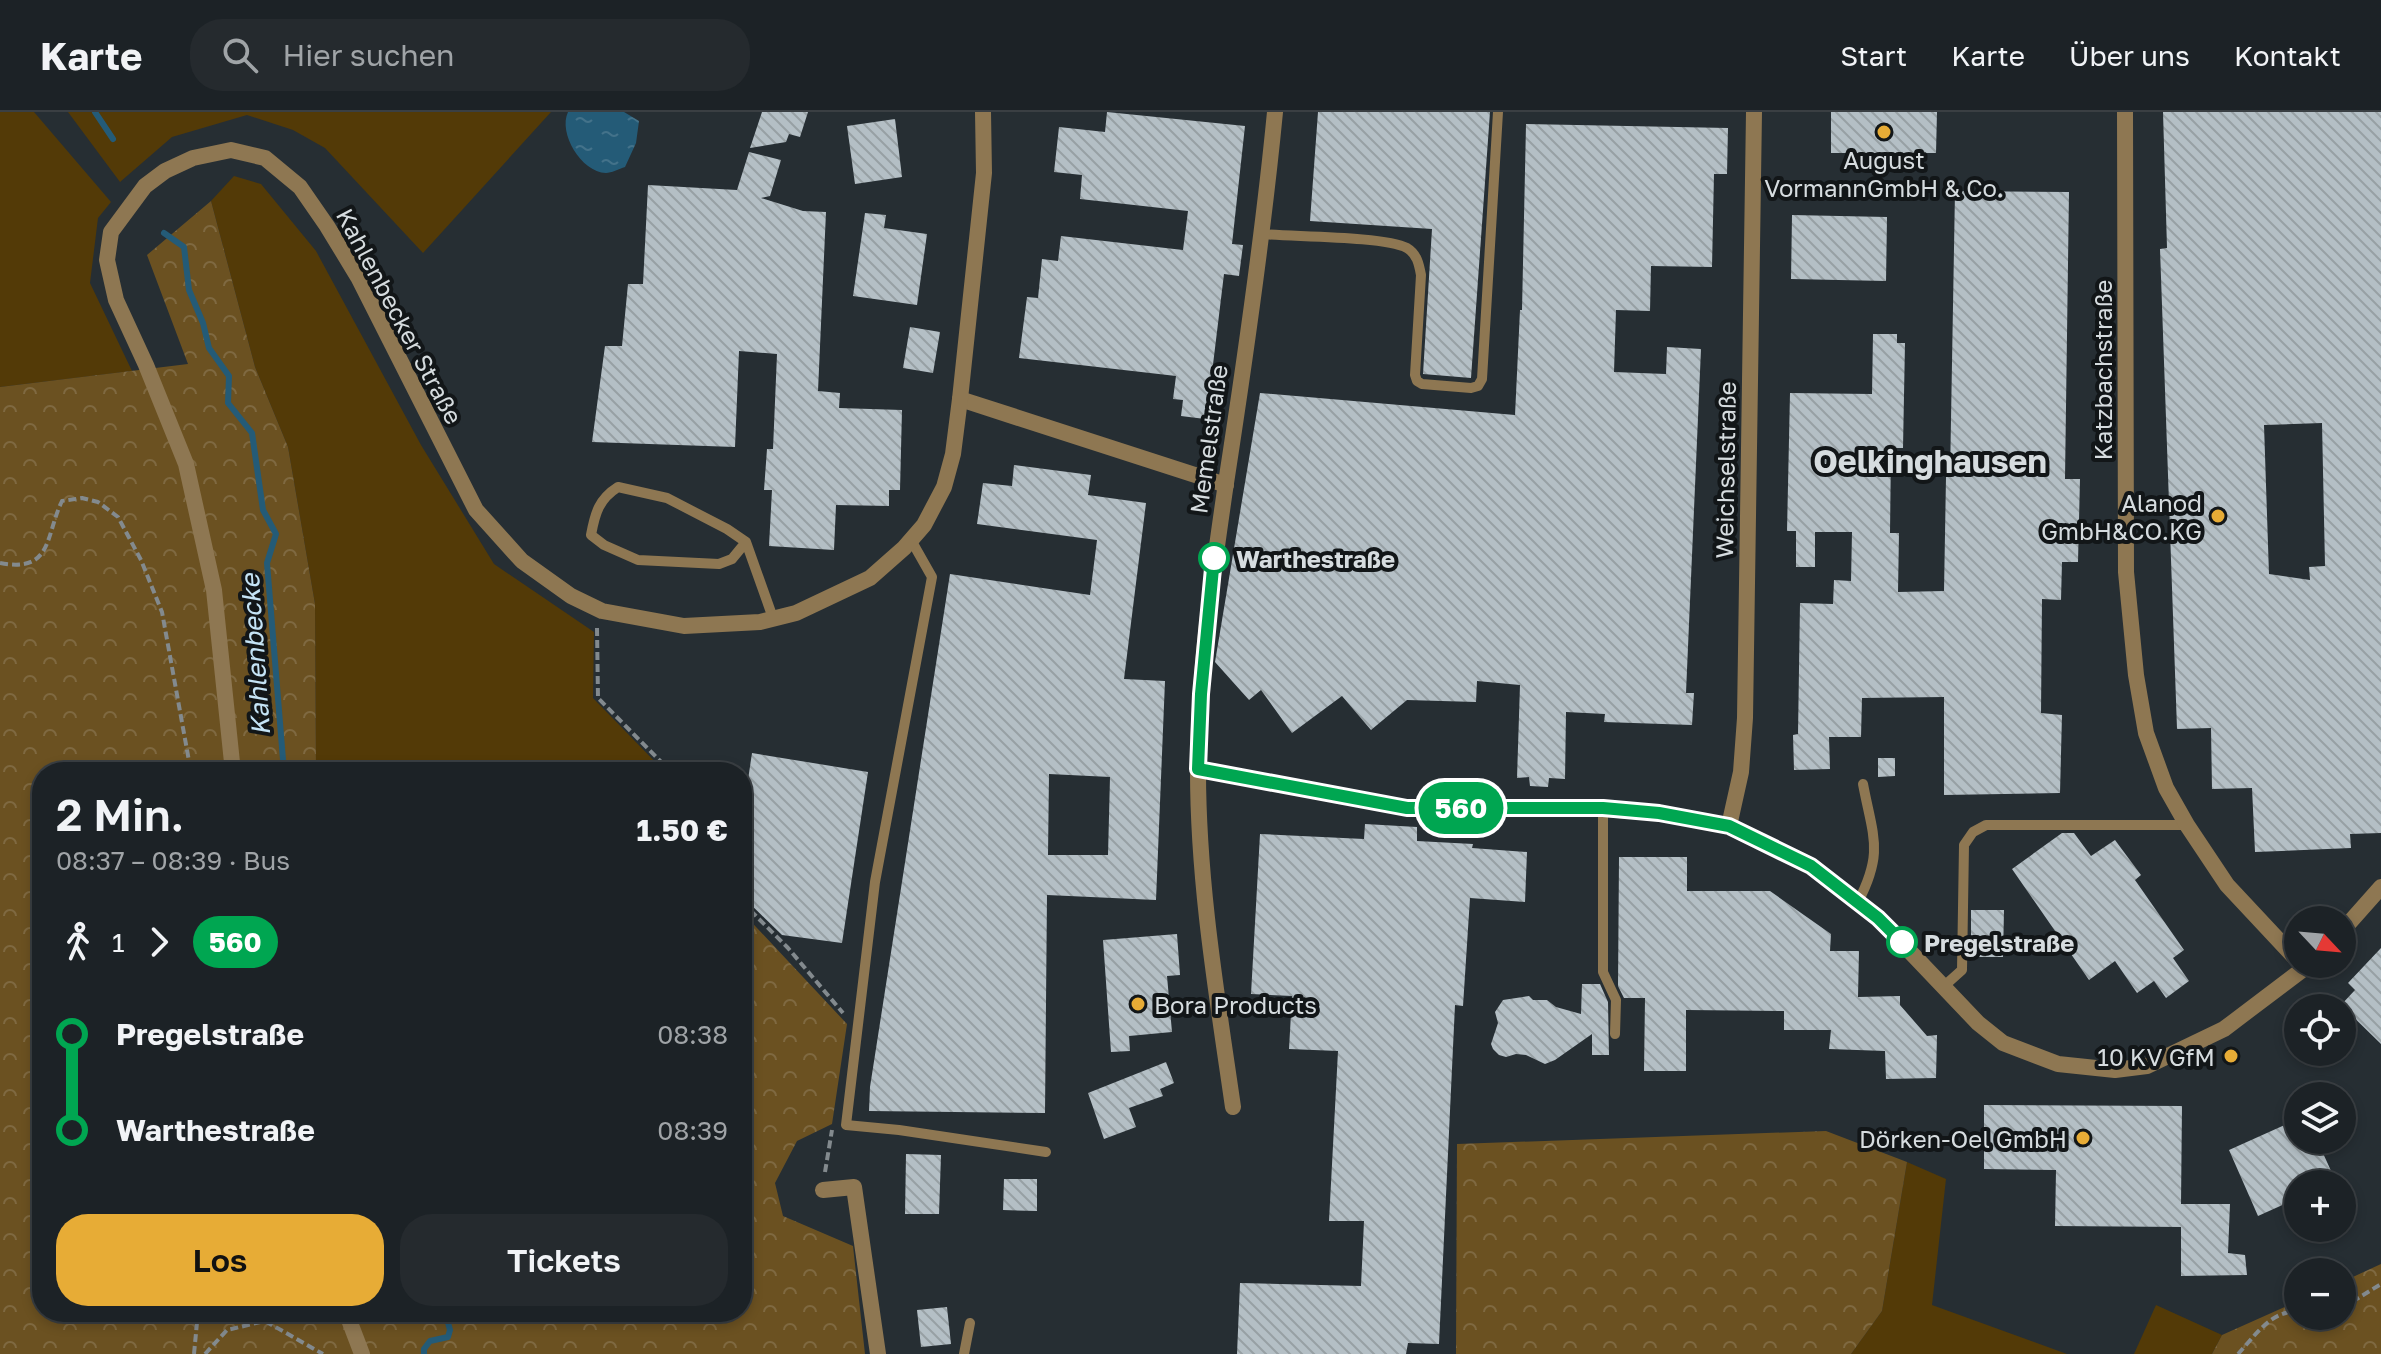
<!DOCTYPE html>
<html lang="de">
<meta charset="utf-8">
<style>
:root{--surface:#1c2226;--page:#252a2e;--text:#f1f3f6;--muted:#a0a4a7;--line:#3a3f43;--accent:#e7ac36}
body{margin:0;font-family:"Golos Text",sans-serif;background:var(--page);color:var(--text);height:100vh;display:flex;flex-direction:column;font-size:30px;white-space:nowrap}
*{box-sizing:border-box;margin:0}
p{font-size:26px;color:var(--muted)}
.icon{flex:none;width:44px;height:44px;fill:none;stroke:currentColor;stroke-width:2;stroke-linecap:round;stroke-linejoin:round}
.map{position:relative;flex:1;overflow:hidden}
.details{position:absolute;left:32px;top:650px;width:720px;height:560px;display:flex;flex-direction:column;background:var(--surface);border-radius:32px;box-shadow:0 4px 12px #0003,0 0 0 2px var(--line)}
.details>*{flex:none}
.badge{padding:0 16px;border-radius:26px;font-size:28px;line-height:52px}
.needle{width:52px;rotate:116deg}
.tools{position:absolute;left:2284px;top:794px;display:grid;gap:16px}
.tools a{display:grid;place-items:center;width:72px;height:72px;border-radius:50%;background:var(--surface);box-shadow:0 4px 12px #0003,0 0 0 2px var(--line);font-size:40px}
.map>.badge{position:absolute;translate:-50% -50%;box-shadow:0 0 0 4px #fff}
.legs{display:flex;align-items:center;gap:12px;height:88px;padding:0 24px;font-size:26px}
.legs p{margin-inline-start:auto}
.summary{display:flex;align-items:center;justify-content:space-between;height:136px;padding:0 24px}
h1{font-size:44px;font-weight:600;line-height:60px}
.action{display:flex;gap:16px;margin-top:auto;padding:16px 24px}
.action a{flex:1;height:92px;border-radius:32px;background:var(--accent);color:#111;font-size:32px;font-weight:600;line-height:92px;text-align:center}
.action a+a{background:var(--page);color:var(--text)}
ul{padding:0 24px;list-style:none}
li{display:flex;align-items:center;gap:28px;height:96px;font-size:30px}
li i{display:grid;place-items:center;width:12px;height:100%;margin:0 10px;background:currentColor}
li i::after{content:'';width:20px;height:20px;margin:-10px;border:6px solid;border-radius:50%;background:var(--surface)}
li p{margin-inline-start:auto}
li:first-child i{background:linear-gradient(#0000 50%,currentColor 0)}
li:last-child i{background:linear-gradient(currentColor 50%,#0000 0)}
header{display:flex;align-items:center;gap:48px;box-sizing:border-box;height:112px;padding:0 40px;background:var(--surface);border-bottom:2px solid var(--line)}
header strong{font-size:38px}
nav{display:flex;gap:44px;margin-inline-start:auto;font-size:28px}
.search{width:560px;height:72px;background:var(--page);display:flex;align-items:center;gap:20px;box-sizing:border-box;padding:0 28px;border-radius:32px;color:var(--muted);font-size:30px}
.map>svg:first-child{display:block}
.grass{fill:#533a07}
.forest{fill:url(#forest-crowns)}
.water{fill:url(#water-ripples)}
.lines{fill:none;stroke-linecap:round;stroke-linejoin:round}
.stream{stroke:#245b77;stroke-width:6}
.building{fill:url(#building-back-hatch);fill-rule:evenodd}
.path{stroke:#838a8e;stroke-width:4;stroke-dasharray:8 4;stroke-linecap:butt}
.lane{stroke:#8e7752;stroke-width:10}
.street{stroke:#8e7752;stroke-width:16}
.line-1-casing{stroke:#fff;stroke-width:18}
.line-1{stroke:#00a651;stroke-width:12}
.poi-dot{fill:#e7ac36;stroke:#121618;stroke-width:3}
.stop-1-dot{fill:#fff;stroke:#00a651;stroke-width:4}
.labels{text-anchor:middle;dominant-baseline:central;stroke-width:8;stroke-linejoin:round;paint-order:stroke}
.poi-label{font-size:24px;fill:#d6dcdf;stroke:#121618;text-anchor:end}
.street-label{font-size:24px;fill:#d6dcdf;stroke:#121618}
.stop-label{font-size:24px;font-weight:bold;fill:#d6dcdf;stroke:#121618;text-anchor:start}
.water-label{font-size:26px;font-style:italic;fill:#c5e4f6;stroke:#121618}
.district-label{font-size:32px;font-weight:bold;fill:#d6dcdf;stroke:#121618}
</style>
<header>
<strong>Karte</strong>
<div class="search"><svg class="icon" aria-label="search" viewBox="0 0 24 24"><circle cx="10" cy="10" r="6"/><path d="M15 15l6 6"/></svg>Hier suchen</div>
<nav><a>Start</a><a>Karte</a><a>Über uns</a><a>Kontakt</a></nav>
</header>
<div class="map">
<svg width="2381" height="1242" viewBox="0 0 2381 1242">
<defs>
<pattern id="forest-crowns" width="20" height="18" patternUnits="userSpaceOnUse" patternTransform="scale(2)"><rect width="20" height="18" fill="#6b5121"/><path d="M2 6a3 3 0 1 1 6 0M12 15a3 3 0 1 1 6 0" fill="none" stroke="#7f6941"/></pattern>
<pattern id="water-ripples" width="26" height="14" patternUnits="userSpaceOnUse" patternTransform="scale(2)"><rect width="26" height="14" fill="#245b77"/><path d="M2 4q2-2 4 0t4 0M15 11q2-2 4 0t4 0" fill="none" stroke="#43728a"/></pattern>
<pattern id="building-back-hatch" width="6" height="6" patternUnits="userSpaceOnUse" patternTransform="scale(2)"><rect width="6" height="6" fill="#b4bfc5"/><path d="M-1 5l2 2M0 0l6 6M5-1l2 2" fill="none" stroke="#97a0a4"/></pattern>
</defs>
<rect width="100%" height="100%" fill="#262e33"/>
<g class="grass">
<polygon points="0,0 34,0 111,90 98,106 90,171 132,259 0,275"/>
<polygon points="68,0 551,0 423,141 325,36 293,18 247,3 172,25 120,70"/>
<polygon points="234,64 261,72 316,139 421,333 494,452 594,520 593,586 665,660 316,660 315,492 288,335 255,255 211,89"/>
<polygon points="1907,1050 1946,1067 1932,1193 2067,1242 1851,1242 1882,1199"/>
<polygon points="2156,1193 2222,1223 2212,1242 2134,1242"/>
</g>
<g class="forest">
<polygon points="211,89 255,255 288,335 315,492 316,660 42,660 42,1200 742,1200 742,800 847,912 832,1012 797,1029 775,1071 783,1104 853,1134 865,1242 0,1242 0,275 188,252 147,143"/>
<polygon points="1826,1019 1907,1050 1882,1199 1851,1242 1456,1242 1457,1032"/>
<polygon points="2381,1152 2381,1242 2212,1242 2222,1223 2298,1189 2298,1204 2342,1204 2342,1170"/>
</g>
<path class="water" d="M 568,0 L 624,0 L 639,9 L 636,31 L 625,55 C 619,57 611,61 606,61 C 581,60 558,21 568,0 Z"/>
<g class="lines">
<g class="stream">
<polyline points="95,0 113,27"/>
<polyline points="164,121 184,135 189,178 203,211 209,236 229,264 228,291 252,321 263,398 276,422 267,451 284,660"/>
<polyline points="424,1242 424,1237 430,1229 448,1225 450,1218 445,1200"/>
</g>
</g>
<g class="building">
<polygon points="762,0 808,0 800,25 789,22 786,30 750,36"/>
<polygon points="1107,0 1245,14 1232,132 1243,133 1239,164 1224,162 1211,269 1223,270 1220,290 1208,289 1205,307 1181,304 1183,288 1173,287 1176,264 1019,246 1027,185 1038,186 1042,147 1058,149 1061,124 1183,138 1188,99 1080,87 1082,63 1054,60 1059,15 1105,20"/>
<polygon points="1318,0 1490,0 1471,266 1423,262 1432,117 1310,109"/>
<polygon points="1831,0 1937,0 1936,41 1831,41"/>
<path d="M 2163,0 L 2381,0 L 2381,721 L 2350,722 L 2351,736 L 2255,740 L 2252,676 L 2212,677 L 2211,616 L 2177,617 L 2160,137 L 2167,136 ZM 2322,311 L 2325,454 L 2309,455 L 2310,468 L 2269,462 L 2264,313 Z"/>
<polygon points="895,7 902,65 855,72 847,14"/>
<polygon points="1526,12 1728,16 1727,62 1714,62 1712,155 1651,154 1650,199 1616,198 1614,260 1666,262 1667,235 1701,237 1686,581 1694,581 1692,613 1604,610 1605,602 1566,600 1565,667 1549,666 1548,675 1530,674 1529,665 1517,666 1520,573 1477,569 1476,590 1407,588 1371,618 1342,584 1292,621 1261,578 1249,588 1215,550 1260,281 1515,303 1520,198 1522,198"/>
<polygon points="749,40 781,48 770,84 761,86 803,99 826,100 818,279 840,281 839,296 902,298 900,378 889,378 889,394 836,393 834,438 769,434 772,378 764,378 767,337 773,337 777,242 739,239 735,335 592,330 605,234 622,234 628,172 643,172 648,73 737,78"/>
<polygon points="1955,79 2069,80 2065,367 2080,367 2078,450 2062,450 2061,488 2042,487 2041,601 2062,603 2060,681 1944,683 1944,585 1862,586 1861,625 1829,625 1830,657 1794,658 1793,623 1798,622 1800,491 1833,492 1834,468 1851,469 1852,420 1815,420 1815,455 1796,455 1796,419 1787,419 1790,281 1872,282 1873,222 1897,222 1897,231 1905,231 1903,336 1891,336 1890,421 1899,421 1898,480 1944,479 1946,365 1950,365"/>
<polygon points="865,101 886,103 884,116 927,122 917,193 853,184"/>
<polygon points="1792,103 1887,105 1886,169 1791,167"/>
<polygon points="910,215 940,220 933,261 903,256"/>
<path d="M 1014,353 L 1091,363 L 1088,383 L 1146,391 L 1124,567 L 1165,569 L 1156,788 L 1047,783 L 1045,1001 L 869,999 L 870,975 L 950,462 L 1090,483 L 1097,428 L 977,412 L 983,371 L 1012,374 ZM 1049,662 L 1110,665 L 1108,743 L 1048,743 Z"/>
<polygon points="752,641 868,660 842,831 782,823 742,784 742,708"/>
<polygon points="1878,646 1895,646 1895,664 1878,665"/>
<polygon points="1365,712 1417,715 1417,729 1473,732 1472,736 1527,740 1525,790 1470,786 1463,894 1455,893 1439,1232 1408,1231 1406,1242 1237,1242 1240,1171 1361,1174 1364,1109 1329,1109 1338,939 1289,937 1292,884 1251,882 1260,722 1364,727"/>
<polygon points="2062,721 2074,721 2091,744 2115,728 2141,763 2135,768 2184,838 2173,846 2189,869 2166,886 2154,869 2137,881 2115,849 2089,868 2012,757"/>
<polygon points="1619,745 1687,745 1687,779 1770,779 1831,822 1830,839 1859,839 1858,885 1900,884 1900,893 1927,924 1937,923 1936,966 1886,967 1885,939 1829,937 1831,918 1784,918 1784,899 1686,898 1686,959 1644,959 1645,886 1624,886 1618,874"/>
<polygon points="1971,798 2004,798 2003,845 1971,845"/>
<polygon points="1177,822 1180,863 1167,864 1172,920 1129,924 1130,939 1111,940 1103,828"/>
<polygon points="2381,836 2381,932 2341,893 2355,878 2348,871"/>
<polygon points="1582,872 1600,872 1608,890 1609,943 1592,943 1592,922 1555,948 1545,952 1526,943 1516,942 1506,945 1499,943 1493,937 1491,932 1498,911 1495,900 1503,888 1529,884 1533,888 1547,888 1556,895 1581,902"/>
<polygon points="1166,950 1174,971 1160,977 1163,984 1129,996 1136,1015 1104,1027 1088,981"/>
<polygon points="1984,993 2182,994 2181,1092 2230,1092 2228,1141 2245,1143 2247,1163 2181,1164 2181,1115 2055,1114 2056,1058 1984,1057"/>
<polygon points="2298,1007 2298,1028 2317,1028 2337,1072 2298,1072 2298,1086 2258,1104 2229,1038"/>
<polygon points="906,1042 941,1043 939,1102 905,1102"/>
<polygon points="1004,1067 1037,1067 1037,1099 1003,1098"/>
<polygon points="947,1195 951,1232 921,1235 917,1198"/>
</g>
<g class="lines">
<g class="path">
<path d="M 0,451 C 53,461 45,424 62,389 L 82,386 L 98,390 L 118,405 L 141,448 L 162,500 L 191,660"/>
<polyline points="597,516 598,586 671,660"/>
<polyline points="742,790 788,836 843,901"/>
<polyline points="825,1060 832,1018"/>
<polyline points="2342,1196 2381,1172"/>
<polyline points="194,1242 198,1200"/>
<polyline points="205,1242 227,1218 265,1209 323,1242"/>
<path d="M 2238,1242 C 2254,1225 2272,1197 2298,1200"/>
</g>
<g class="lane">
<path d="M 1262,122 C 1293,125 1384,124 1407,136 C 1417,142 1419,152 1421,163 L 1415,263 L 1417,269 L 1422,272 L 1471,276 L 1478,274 L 1482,267 L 1498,0"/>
<polyline points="911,428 932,465 875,770 846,1013 899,1018 1046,1040"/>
<path d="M 746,430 L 732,447 L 719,452 L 638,448 L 604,433 L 591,423 C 595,401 599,387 618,375 L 667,386 L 727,417 L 746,430 L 773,506"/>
<polyline points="1603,696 1603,860 1616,888 1615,922"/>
<path d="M 1858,790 C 1884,740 1873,725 1863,672"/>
<polyline points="1943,875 1962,858 1964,733 1973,720 1986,713 2187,713"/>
<polyline points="964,1242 970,1211"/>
</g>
<g class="street">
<polyline points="2125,0 2126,460 2136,563 2146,621 2166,676 2187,713 2227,773 2298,849"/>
<polyline points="960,287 1226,373"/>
<polyline points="1198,657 1407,696 1578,695 1659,701 1729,714 1811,754 1878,806 1978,911 2003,931 2058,952 2115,958 2147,954 2224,917 2310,852"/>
<polyline points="233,660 214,478 186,352 146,253 116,188 107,148 111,120 145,74 165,59 193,46 231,38 265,46 300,75 327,114 358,165 476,398 522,449 571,484 602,499 684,514 760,510 796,501 870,466 904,436 924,413 944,375 953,342 960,287 984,61 983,0"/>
<polyline points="1729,714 1741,660 1745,606 1754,0"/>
<polyline points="2342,819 2381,775"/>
<path d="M 1233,995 C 1217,884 1198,772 1198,659 C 1198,562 1212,467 1226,371 C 1245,248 1263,124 1275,0"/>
<polyline points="823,1078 854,1075 878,1242"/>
<polyline points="346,1200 362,1242"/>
</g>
</g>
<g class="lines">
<g class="line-1-casing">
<polyline id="line-1" points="1214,446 1201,582 1198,657 1407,696 1603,696 1659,701 1729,714 1811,754 1878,806 1902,830"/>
</g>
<use href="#line-1" class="line-1"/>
</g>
<g class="poi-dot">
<circle cx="1884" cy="20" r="8"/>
<circle cx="2218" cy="404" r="8"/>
<circle cx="1138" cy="892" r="8"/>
<circle cx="2231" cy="944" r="8"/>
<circle cx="2083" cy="1026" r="8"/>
</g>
<g class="stop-1-dot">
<circle cx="1214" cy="446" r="14"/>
<circle cx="1902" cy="830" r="14"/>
</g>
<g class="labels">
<g class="poi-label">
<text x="1884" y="47" text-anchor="middle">August<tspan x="1884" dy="28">VormannGmbH &amp; Co.</tspan></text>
<text x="2202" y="390">Alanod<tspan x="2202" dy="28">GmbH&amp;CO.KG</tspan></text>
<text x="1154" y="892" text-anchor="start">Bora Products</text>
<text x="2215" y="944">10 KV GfM</text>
<text x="2067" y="1026">Dörken-Oel GmbH</text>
</g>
<g class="street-label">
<text transform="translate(400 204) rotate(62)">Kahlenbecker Straße</text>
<text transform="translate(2102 258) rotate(-90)">Katzbachstraße</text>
<text transform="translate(1208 327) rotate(-82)">Memelstraße</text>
<text transform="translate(1725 358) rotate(-89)">Weichselstraße</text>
</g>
<g class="stop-label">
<text x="1236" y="446">Warthestraße</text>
<text x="1924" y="830">Pregelstraße</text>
</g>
<g class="water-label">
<text transform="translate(255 543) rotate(-94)">Kahlenbecke</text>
</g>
<g class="district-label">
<text x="1930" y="349">Oelkinghausen</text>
</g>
</g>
</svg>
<div class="tools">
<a><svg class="needle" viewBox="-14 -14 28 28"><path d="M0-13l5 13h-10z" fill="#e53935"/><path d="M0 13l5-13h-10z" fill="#a0a4a7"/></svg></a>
<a><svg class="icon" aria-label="locate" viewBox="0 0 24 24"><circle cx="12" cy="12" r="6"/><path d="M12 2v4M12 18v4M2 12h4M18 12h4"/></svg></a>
<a><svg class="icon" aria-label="layers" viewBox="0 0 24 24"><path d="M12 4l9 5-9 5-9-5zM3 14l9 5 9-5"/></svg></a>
<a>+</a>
<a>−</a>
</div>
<b class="badge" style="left:1461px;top:696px;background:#00a651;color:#fff">560</b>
<section class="details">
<div class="summary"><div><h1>2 Min.</h1><p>08:37 – 08:39 · Bus</p></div><b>1.50 €</b></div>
<div class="legs"><svg class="icon" aria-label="walk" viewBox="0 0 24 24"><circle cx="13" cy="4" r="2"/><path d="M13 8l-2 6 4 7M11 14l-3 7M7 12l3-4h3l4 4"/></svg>1<svg class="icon" aria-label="forward" viewBox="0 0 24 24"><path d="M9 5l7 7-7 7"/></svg><b class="badge" style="background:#00a651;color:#fff">560</b></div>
<ul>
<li><i style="color:#00a651"></i><b>Pregelstraße</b><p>08:38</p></li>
<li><i style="color:#00a651"></i><b>Warthestraße</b><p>08:39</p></li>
</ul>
<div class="action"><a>Los</a><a>Tickets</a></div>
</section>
</div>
